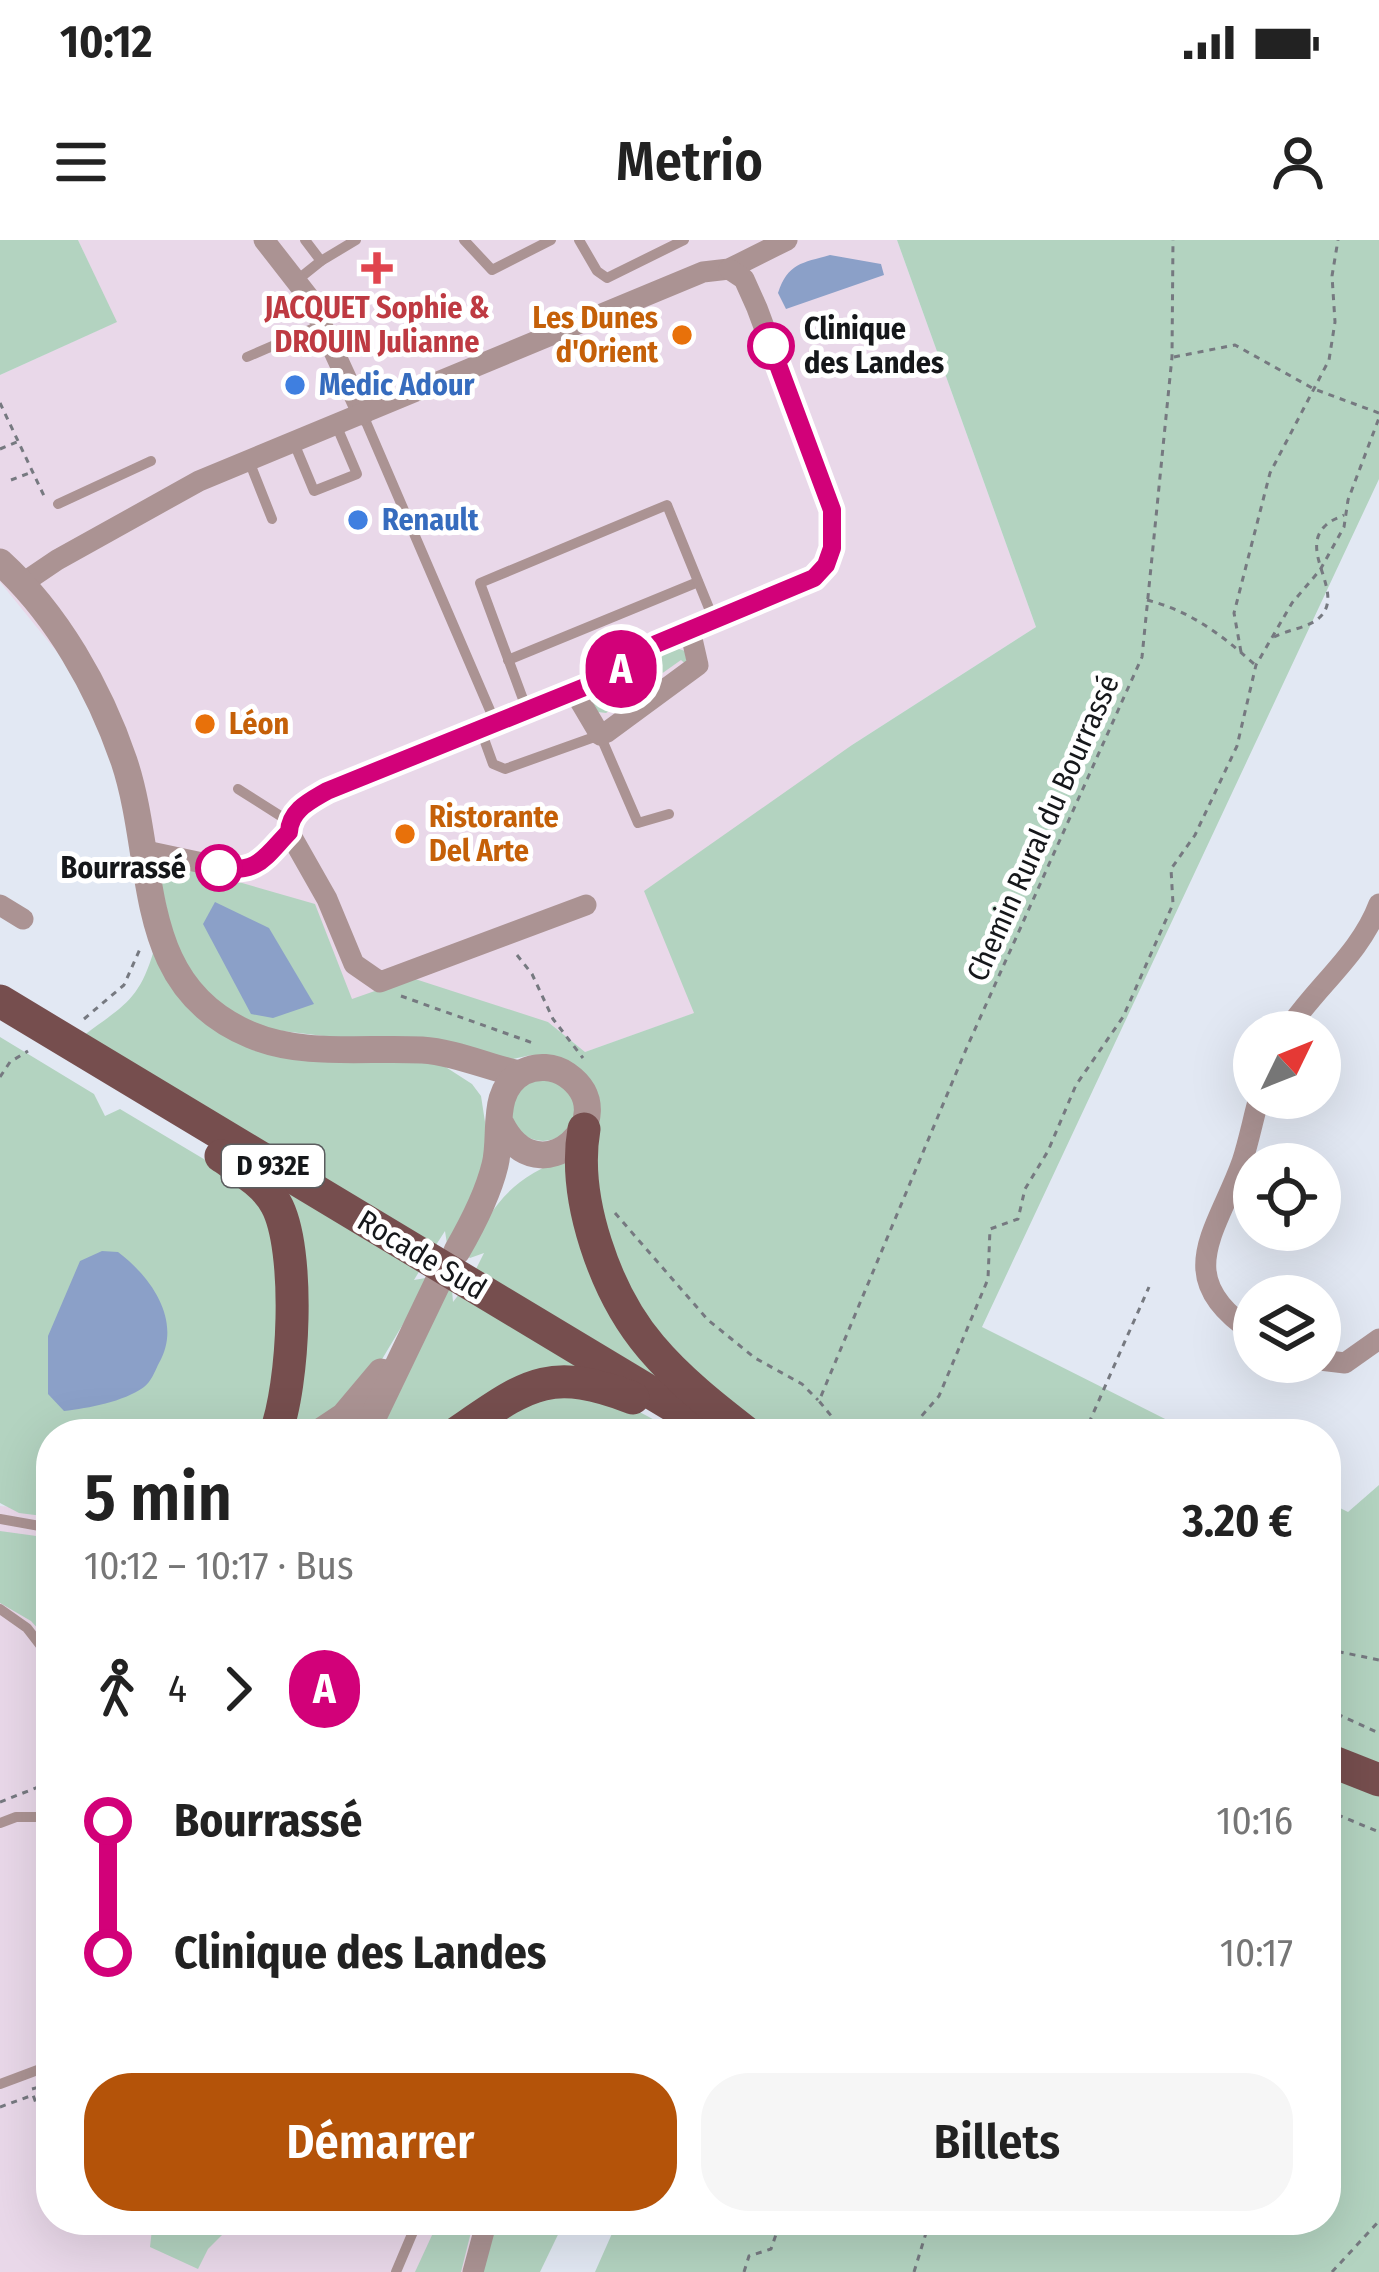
<!DOCTYPE html>
<html lang="fr">
<meta charset="utf-8">
<style>
:root{--surface:#fff;--page:#f6f6f6;--text:#222;--muted:#767676;--accent:#b45309}
body{margin:0;font-family:"Fira Sans Condensed",sans-serif;background:var(--page);color:var(--text);height:100vh;display:flex;flex-direction:column;font-size:45px;white-space:nowrap}
*{box-sizing:border-box;margin:0}
p{font-size:39px;color:var(--muted)}
.icon{flex:none;width:66px;height:66px;fill:none;stroke:currentColor;stroke-width:2;stroke-linecap:round;stroke-linejoin:round}
.map{position:relative;flex:1;overflow:hidden}
.drawer{position:absolute;left:36px;top:1179px;width:1305px;height:816px;display:flex;flex-direction:column;background:var(--surface);border-radius:48px;box-shadow:0 12px 48px #0002}
.drawer>*{flex:none}
.badge{padding:0 24px;border-radius:39px;font-size:42px;line-height:78px}
.needle{width:78px;rotate:47deg}
.controls{position:absolute;left:1233px;top:771px;display:grid;gap:24px}
.controls a{display:grid;place-items:center;width:108px;height:108px;border-radius:50%;background:var(--surface);box-shadow:0 12px 48px #0002;font-size:60px}
.map>.badge{position:absolute;translate:-50% -50%;box-shadow:0 0 0 6px #fff}
.legs{display:flex;align-items:center;gap:18px;height:132px;padding:0 48px;font-size:39px}
.legs p{margin-inline-start:auto}
.summary{display:flex;align-items:center;justify-content:space-between;height:204px;padding:0 48px}
h1{font-size:66px;font-weight:600;line-height:90px}
.action{display:flex;gap:24px;margin-top:auto;padding:24px 48px}
.action a{flex:1;height:138px;border-radius:48px;background:var(--accent);color:#fff;font-size:48px;font-weight:600;line-height:138px;text-align:center}
.action a+a{background:var(--page);color:var(--text)}
ul{padding:0 48px;list-style:none}
li{display:flex;align-items:center;gap:42px;height:132px;font-size:45px}
li i{display:grid;place-items:center;width:18px;height:100%;margin:0 15px;background:currentColor}
li i::after{content:'';width:30px;height:30px;margin:-15px;border:9px solid;border-radius:50%;background:var(--surface)}
li p{margin-inline-start:auto}
li:first-child i{background:linear-gradient(#0000 50%,currentColor 0)}
li:last-child i{background:linear-gradient(currentColor 50%,#0000 0)}
.status{display:flex;justify-content:space-between;align-items:center;height:84px;padding:0 60px;background:var(--surface);direction:ltr}
.status svg{height:33px;fill:currentColor}
header{display:flex;justify-content:space-between;align-items:center;height:156px;padding:0 48px;background:var(--surface);font-size:54px;font-weight:600}
.map>svg:first-child{display:block}
.commercial{fill:#e9d8e9}
.green{fill:#b3d3c0}
.water{fill:#8ba0c8}
.lines{fill:none;stroke-linecap:round;stroke-linejoin:round}
.path{stroke:#767980;stroke-width:3;stroke-dasharray:6 6;stroke-linecap:butt}
.service{stroke:#ab9393;stroke-width:10}
.minor{stroke:#ab9393;stroke-width:21}
.tertiary{stroke:#ab9393;stroke-width:27}
.primary{stroke:#764e4e;stroke-width:33}
.line-1-casing{stroke:#fff;stroke-width:27}
.line-1{stroke:#d20179;stroke-width:18}
.health-dot{fill:#e0444e;stroke:#fff;stroke-width:4.5}
.food-dot{fill:#e8710a;stroke:#fff;stroke-width:4.5}
.stop-1-dot{fill:#fff;stroke:#d20179;stroke-width:6}
.shop-dot{fill:#3f7fe0;stroke:#fff;stroke-width:4.5}
.labels{text-anchor:middle;dominant-baseline:central;stroke-width:10;stroke-linejoin:round;paint-order:stroke}
.shield{fill:#fff;stroke:#5b5d5f;stroke-width:3}
.shield-label{font-size:27px;font-weight:bold;fill:#15171a}
.health-label{font-size:30px;font-weight:bold;fill:#be3a42;stroke:#fff}
.food-label{font-size:30px;font-weight:bold;fill:#c56008;stroke:#fff;text-anchor:start}
.stop-label{font-size:30px;font-weight:bold;fill:#15171a;stroke:#fff;text-anchor:start}
.shop-label{font-size:30px;font-weight:bold;fill:#366cbe;stroke:#fff;text-anchor:start}
.street-label{font-size:30px;fill:#15171a;stroke:#fff}
</style>
<div class="status"><b>10:12</b><svg viewBox="0 0 49 12"><path d="M0 12V9h3v3zM5 12V6h3v6zM10 12V3h3v9zM15 12V0h3v12zM26 1h20v11H26zM47 4h2v5h-2z"/></svg></div>
<header><svg class="icon" aria-label="menu" viewBox="0 0 24 24"><path d="M4 6h16M4 12h16M4 18h16"/></svg>Metrio<svg class="icon" aria-label="person" viewBox="0 0 24 24"><circle cx="12" cy="8" r="4"/><path d="M4 21q1-7 8-7t8 7"/></svg></header>
<div class="map">
<svg width="1379" height="2032" viewBox="0 0 1379 2032">
<rect width="100%" height="100%" fill="#e2e8f3"/>
<g class="commercial">
<polygon points="78,0 897,0 1036,387 852,505 695,773 585,812 548,782 351,759 160,638 122,492 0,342 0,135 116,82"/>
<polygon points="0,1266 51,1270 51,1980 526,1980 502,2032 0,2032"/>
</g>
<g class="green">
<polygon points="0,0 78,0 117,82 0,135"/>
<polygon points="897,0 1379,0 1379,239 982,1087 1195,1194 771,1194 726,1162 639,1072 589,956 597,879 531,815 513,819 258,788 208,757 178,720 160,638 180,625 315,664 352,759 412,738 548,782 585,812 694,773 644,651 852,505 1036,387"/>
<polygon points="673,407 685,411 687,425 681,420 606,473 598,472 591,464 595,452"/>
<path d="M 154,710 L 217,786 L 441,824 L 472,844 L 481,856 L 491,921 L 447,1004 L 445,991 L 436,1005 L 83,796 C 124,765 139,761 154,710 Z"/>
<polygon points="0,797 94,854 105,876 120,869 254,949 264,960 286,1077 265,1194 51,1194 51,1277 19,1273 0,1263"/>
<circle cx="543" cy="869" r="32"/>
<path d="M 569,918 L 665,1142 L 476,1029 L 484,1013 L 470,1018 L 465,1015 C 494,965 511,936 569,918 Z"/>
<polygon points="261,927 423,1025 414,1040 431,1037 378,1126 314,1187 287,1188 292,1152"/>
<polygon points="446,1046 452,1050 453,1062 463,1049 594,1127 522,1143 437,1194 372,1194"/>
<polygon points="598,1150 681,1194 463,1194 515,1160"/>
<polygon points="1379,1245 1379,2032 595,2032 618,1980 1326,1980 1326,1261 1348,1272"/>
<polygon points="0,1291 51,1298 51,1358 40,1363 51,1403 31,1381 0,1363"/>
<polygon points="153,1980 237,1980 208,2009 198,2029 150,2007"/>
<polygon points="439,1980 474,1980 461,2032 415,2032"/>
<polygon points="495,1980 565,1980 540,2032 481,2032"/>
</g>
<g class="water">
<path d="M 830,15 L 881,24 L 884,35 L 786,69 L 778,53 C 788,23 802,23 830,15 Z"/>
<polygon points="215,662 269,688 314,764 273,778 251,774 203,684"/>
<path d="M 102,1011 L 118,1012 C 151,1037 183,1081 159,1123 C 155,1131 151,1142 144,1147 C 123,1162 89,1168 64,1171 L 48,1154 L 48,1096 L 80,1021 Z"/>
</g>
<g class="lines">
<g class="path">
<polyline points="1174,117 1235,105 1314,149 1379,173"/>
<polyline points="0,163 45,258"/>
<polyline points="0,209 19,201"/>
<polyline points="11,240 32,232"/>
<path d="M 1147,360 C 1190,371 1221,394 1254,424"/>
<path d="M 1274,397 C 1287,390 1310,387 1319,378 C 1347,353 1297,311 1326,285 C 1331,280 1338,278 1344,275"/>
<polyline points="1241,412 1234,373 1270,233 1329,120 1335,82 1332,36 1338,0"/>
<polyline points="517,715 532,734 553,779 583,818"/>
<polyline points="401,756 533,803"/>
<polyline points="84,779 124,745 140,709"/>
<polyline points="0,837 10,822 28,811"/>
<polyline points="615,973 708,1080 755,1118 802,1144 818,1160"/>
<polyline points="846,1194 819,1161 967,807 1142,417 1172,117 1173,0"/>
<polyline points="906,1194 939,1156 988,1039 990,989 1018,979 1025,949 1048,911 1076,845 1123,777 1173,664 1171,629 1195,595 1237,506 1256,425 1292,363 1320,330 1344,287 1348,260 1379,178"/>
<polyline points="1084,1194 1149,1047"/>
<polyline points="1326,1409 1379,1420"/>
<polyline points="1326,1469 1379,1493"/>
<polyline points="0,1562 51,1542"/>
<polyline points="1326,1570 1379,1592"/>
<polyline points="32,1849 39,1847 51,1856"/>
<polyline points="0,1867 33,1855 51,1903"/>
<polyline points="169,1980 170,1982"/>
<polyline points="744,2032 749,2016 771,2009 781,1980"/>
<polyline points="914,2032 930,1980"/>
<polyline points="1332,2032 1379,1981"/>
</g>
<g class="service">
<polyline points="464,0 492,30 551,0"/>
<polyline points="579,0 597,31 607,38 684,0"/>
<polyline points="321,21 356,0"/>
<polyline points="296,41 321,21 305,0"/>
<polyline points="247,117 321,85"/>
<polyline points="363,175 495,482"/>
<polyline points="294,203 314,251 357,234 337,187"/>
<polyline points="249,221 272,279"/>
<polyline points="58,264 151,221"/>
<polyline points="508,420 698,342"/>
<polyline points="527,470 480,343 667,265 713,378"/>
<polyline points="480,488 493,524 505,529 600,495 638,583 669,574"/>
<polyline points="238,549 290,582"/>
<polyline points="0,1279 51,1288"/>
<polyline points="0,1369 27,1388 51,1419"/>
<polyline points="0,1583 16,1577 51,1577"/>
<polyline points="0,1844 51,1825"/>
<polyline points="396,2032 418,1980"/>
</g>
<g class="minor">
<polyline points="264,0 310,59 363,175"/>
<polyline points="23,343 57,320 199,241 703,32 729,29 787,0"/>
<polyline points="574,451 600,495 607,492 698,425 690,390"/>
<polyline points="289,592 327,659 354,724 380,742 586,665"/>
<path d="M 146,611 L 240,631 L 256,627 L 289,592 C 290,570 310,561 327,551 L 612,436 L 656,404 L 814,338 C 832,318 837,297 832,270 L 757,68 L 744,39 L 729,29"/>
<polyline points="0,665 23,679"/>
<path d="M 1286,792 C 1315,747 1360,715 1379,664"/>
<path d="M 1254,1093 C 1169,1038 1217,992 1242,922 C 1249,901 1253,879 1259,858"/>
<polyline points="1320,1120 1345,1123 1379,1099"/>
<polyline points="473,2032 487,1980"/>
</g>
<g class="tertiary">
<path d="M 0,322 C 57,374 99,448 124,521 C 158,623 132,746 251,795 C 303,817 366,807 422,810 C 453,812 488,827 519,834"/>
<path d="M 457,1011 C 472,985 488,954 495,925 C 503,894 489,851 523,832 C 537,825 554,826 567,835 C 627,877 539,960 501,884"/>
<polyline points="317,1194 344,1176 381,1132"/>
<polyline points="365,1194 438,1042"/>
</g>
<g class="primary">
<polyline points="0,761 720,1194"/>
<path d="M 584,889 C 572,958 605,1053 651,1107 C 679,1140 713,1167 748,1194"/>
<path d="M 221,916 C 240,929 265,943 276,964 C 301,1009 294,1147 275,1194"/>
<path d="M 455,1194 C 527,1145 547,1125 633,1158"/>
<polyline points="1326,1519 1379,1540"/>
</g>
</g>
<g class="lines">
<g class="line-1-casing">
<path id="line-1" d="M 219,628 C 258,634 264,618 289,592 C 290,570 310,561 327,551 L 612,436 L 656,404 L 814,338 L 826,325 L 832,308 L 832,270 L 771,106"/>
</g>
<use href="#line-1" class="line-1"/>
</g>
<path class="health-dot" d="M371 10h12v12h12v12h-12v12h-12v-12h-12v-12h12z"/>
<g class="food-dot">
<circle cx="682" cy="95" r="12"/>
<circle cx="205" cy="484" r="12"/>
<circle cx="405" cy="594" r="12"/>
</g>
<g class="stop-1-dot">
<circle cx="771" cy="106" r="21"/>
<circle cx="219" cy="628" r="21"/>
</g>
<g class="shop-dot">
<circle cx="295" cy="145" r="12"/>
<circle cx="358" cy="280" r="12"/>
</g>
<g class="labels">
<rect class="shield" x="222" y="905" width="102" height="42" rx="9"/>
<g class="shield-label">
<text x="273" y="926">D 932E</text>
</g>
<g class="health-label">
<text x="377" y="68">JACQUET Sophie &amp;<tspan x="377" dy="34">DROUIN Julianne</tspan></text>
</g>
<g class="food-label">
<text x="658" y="78" text-anchor="end">Les Dunes<tspan x="658" dy="34">d'Orient</tspan></text>
<text x="229" y="484">Léon</text>
<text x="429" y="577">Ristorante<tspan x="429" dy="34">Del Arte</tspan></text>
</g>
<g class="stop-label">
<text x="804" y="89">Clinique<tspan x="804" dy="34">des Landes</tspan></text>
<text x="186" y="628" text-anchor="end">Bourrassé</text>
</g>
<g class="shop-label">
<text x="319" y="145">Medic Adour</text>
<text x="382" y="280">Renault</text>
</g>
<g class="street-label">
<text transform="translate(1043 588) rotate(-66)">Chemin Rural du Bourrassé</text>
<text transform="translate(422 1015) rotate(31)">Rocade Sud</text>
</g>
</g>
</svg>
<div class="controls">
<a><svg class="needle" viewBox="-14 -14 28 28"><path d="M0-13l5 13h-10z" fill="#e53935"/><path d="M0 13l5-13h-10z" fill="#767676"/></svg></a>
<a><svg class="icon" aria-label="locate" viewBox="0 0 24 24"><circle cx="12" cy="12" r="6"/><path d="M12 2v4M12 18v4M2 12h4M18 12h4"/></svg></a>
<a><svg class="icon" aria-label="layers" viewBox="0 0 24 24"><path d="M12 4l9 5-9 5-9-5zM3 14l9 5 9-5"/></svg></a>
</div>
<b class="badge" style="left:621px;top:429px;background:#d20179;color:#fff">A</b>
<section class="drawer">
<div class="summary"><div><h1>5 min</h1><p>10:12 – 10:17 · Bus</p></div><b>3.20 €</b></div>
<div class="legs"><svg class="icon" aria-label="walk" viewBox="0 0 24 24"><circle cx="13" cy="4" r="2"/><path d="M13 8l-2 6 4 7M11 14l-3 7M7 12l3-4h3l4 4"/></svg>4<svg class="icon" aria-label="forward" viewBox="0 0 24 24"><path d="M9 5l7 7-7 7"/></svg><b class="badge" style="background:#d20179;color:#fff">A</b></div>
<ul>
<li><i style="color:#d20179"></i><b>Bourrassé</b><p>10:16</p></li>
<li><i style="color:#d20179"></i><b>Clinique des Landes</b><p>10:17</p></li>
</ul>
<div class="action"><a>Démarrer</a><a>Billets</a></div>
</section>
</div>
